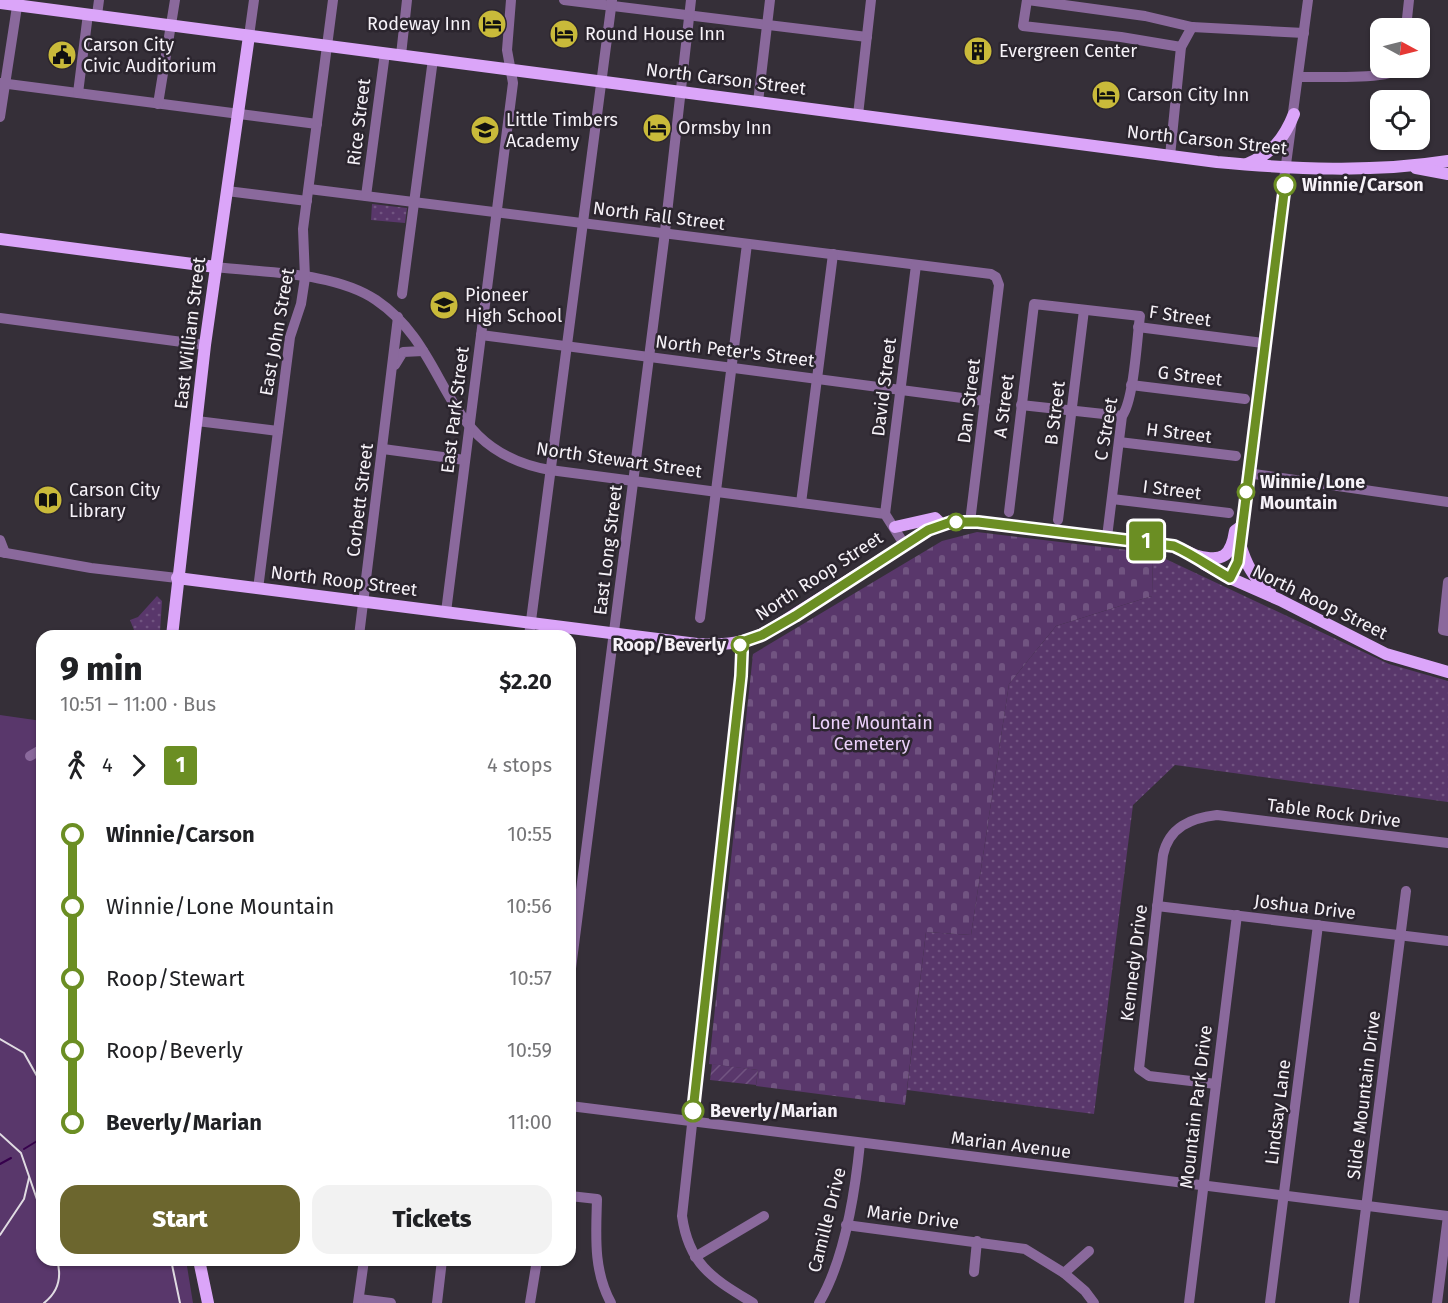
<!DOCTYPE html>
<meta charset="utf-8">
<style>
:root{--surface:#fff;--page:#f2f2f2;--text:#202124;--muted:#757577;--accent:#6c662e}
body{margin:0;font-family:"Fira Sans",sans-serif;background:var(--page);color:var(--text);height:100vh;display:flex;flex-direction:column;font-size:22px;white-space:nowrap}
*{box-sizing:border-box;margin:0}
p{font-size:20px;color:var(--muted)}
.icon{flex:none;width:33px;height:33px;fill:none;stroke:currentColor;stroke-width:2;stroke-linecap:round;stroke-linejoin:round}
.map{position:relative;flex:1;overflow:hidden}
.side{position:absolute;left:36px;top:630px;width:540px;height:636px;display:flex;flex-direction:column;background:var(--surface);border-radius:18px;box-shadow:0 2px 4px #0004}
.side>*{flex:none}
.badge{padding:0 12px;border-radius:4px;font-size:21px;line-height:39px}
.needle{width:39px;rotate:97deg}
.fabs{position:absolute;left:1370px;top:18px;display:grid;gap:12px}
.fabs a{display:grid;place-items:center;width:60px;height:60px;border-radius:12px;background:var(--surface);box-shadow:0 2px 4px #0004;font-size:30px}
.map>.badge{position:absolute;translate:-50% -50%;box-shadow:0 0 0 3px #fff}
.legs{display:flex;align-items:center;gap:9px;height:66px;padding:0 24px;font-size:20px}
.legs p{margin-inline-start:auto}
.summary{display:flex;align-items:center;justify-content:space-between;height:102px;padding:0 24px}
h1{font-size:33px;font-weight:800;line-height:45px}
.cta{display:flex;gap:12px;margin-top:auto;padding:12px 24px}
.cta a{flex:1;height:69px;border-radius:18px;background:var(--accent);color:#fff;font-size:24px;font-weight:800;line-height:69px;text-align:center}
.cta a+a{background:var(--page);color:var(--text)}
ul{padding:0 24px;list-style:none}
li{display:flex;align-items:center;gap:21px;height:72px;font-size:22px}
li i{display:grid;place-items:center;width:9px;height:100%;margin:0 8px;background:currentColor}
li i::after{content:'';width:15px;height:15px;margin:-8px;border:4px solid;border-radius:50%;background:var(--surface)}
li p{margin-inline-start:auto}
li:first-child i{background:linear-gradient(#0000 50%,currentColor 0)}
li:last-child i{background:linear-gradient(currentColor 50%,#0000 0)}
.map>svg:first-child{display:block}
.grass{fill:url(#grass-dots)}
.cemetery{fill:url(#cemetery-stones)}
.park{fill:#59376b}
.garden{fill:url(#garden-furrows)}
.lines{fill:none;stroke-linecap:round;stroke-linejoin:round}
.stream{stroke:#36004c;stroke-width:2}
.minor{stroke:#8a699c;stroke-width:10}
.major{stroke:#dba5f9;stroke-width:12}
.rail{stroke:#e0dbe2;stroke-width:2}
.line-1-casing{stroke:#fff;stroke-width:14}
.line-1{stroke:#6b8e23;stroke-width:9}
.stop-1-dot{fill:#fff;stroke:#6b8e23;stroke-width:3}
.labels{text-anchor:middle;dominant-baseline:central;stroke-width:5;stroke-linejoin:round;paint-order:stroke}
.poi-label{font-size:18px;fill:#f6f2f8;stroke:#2b252e;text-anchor:start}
.street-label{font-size:18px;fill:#f6f2f8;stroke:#2b252e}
.stop-label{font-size:18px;font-weight:bold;fill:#f6f2f8;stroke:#2b252e;text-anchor:start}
.park-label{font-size:18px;fill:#ecd1fb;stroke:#2b252e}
</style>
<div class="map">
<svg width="1448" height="1303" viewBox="0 0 1448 1303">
<defs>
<pattern id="grass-dots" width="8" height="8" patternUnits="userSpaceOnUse" patternTransform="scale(1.5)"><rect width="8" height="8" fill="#59376b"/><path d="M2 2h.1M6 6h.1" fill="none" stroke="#715481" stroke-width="1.8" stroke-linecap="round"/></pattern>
<pattern id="cemetery-stones" width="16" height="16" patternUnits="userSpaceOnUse" patternTransform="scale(1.5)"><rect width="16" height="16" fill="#59376b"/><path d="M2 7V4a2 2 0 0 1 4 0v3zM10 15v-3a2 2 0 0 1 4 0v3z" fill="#715481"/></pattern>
<pattern id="garden-furrows" width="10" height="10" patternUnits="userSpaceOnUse" patternTransform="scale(1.5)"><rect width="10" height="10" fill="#59376b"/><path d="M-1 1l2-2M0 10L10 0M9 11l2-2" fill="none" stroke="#715481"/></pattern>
</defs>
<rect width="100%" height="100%" fill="#352f38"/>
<g class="grass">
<polygon points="372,204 407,208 405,223 371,220"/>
<polygon points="1153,553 1389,664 1448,681 1448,802 1175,765 1133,805 1094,1114 907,1090 926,932 971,935 1009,684 1056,626 1152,596"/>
<polygon points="157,596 162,601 160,632 155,636 128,636 134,630 130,620 138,617"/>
</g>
<polygon class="cemetery" points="977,532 1153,553 1152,596 1056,626 1009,684 971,935 926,932 905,1105 756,1086 758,1070 709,1064 753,654 942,541"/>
<polygon class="park" points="0,715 42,721 42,1260 186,1260 193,1303 0,1303"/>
<polygon class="garden" points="712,1064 758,1070 756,1085 710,1080"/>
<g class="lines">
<g class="stream">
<polyline points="24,1149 42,1138"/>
<polyline points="0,1164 11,1158"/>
</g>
<g class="minor">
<polyline points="564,0 867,37"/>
<polyline points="1027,0 1023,26 1121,37 1181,47"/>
<polyline points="1028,0 1145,16 1192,27 1304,33"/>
<polyline points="97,15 99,0"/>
<polyline points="1406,28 1409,0"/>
<polyline points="249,36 254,0"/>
<polyline points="401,55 407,0"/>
<path d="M 1299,77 C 1320,76 1386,81 1400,68"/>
<polyline points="0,83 317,124"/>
<polyline points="78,93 88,14"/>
<polyline points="758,102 770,0"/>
<polyline points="158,104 175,0"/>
<polyline points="858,115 871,0"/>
<polyline points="0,117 18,0"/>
<polyline points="1170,156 1181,47 1192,27"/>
<polyline points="309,189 991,274 996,277 999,285 970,522"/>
<polyline points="227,191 307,201"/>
<polyline points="366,196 385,53"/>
<path d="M 216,267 C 265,273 335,272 376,300 C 454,353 437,450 550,470 L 885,514 L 904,544"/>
<polyline points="402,294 433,59"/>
<polyline points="0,318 205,345"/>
<polyline points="1138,327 1263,343"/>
<polyline points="481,335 985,401"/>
<polyline points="395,365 403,352 423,351"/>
<polyline points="1131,385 1245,399"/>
<polyline points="1021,405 1122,416"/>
<polyline points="197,421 278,431"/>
<polyline points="1119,442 1236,456"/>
<polyline points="383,449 465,460"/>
<polyline points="1247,473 1448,502"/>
<polyline points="1112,499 1229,513"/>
<polyline points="801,503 833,254"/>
<path d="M 1009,512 L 1034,304 L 1140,316 C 1137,338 1134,400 1122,416 L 1107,537"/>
<polyline points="885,514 916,265"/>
<polyline points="1058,520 1084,310"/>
<polyline points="0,540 5,553"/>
<polyline points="0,552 91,568 177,578"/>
<polyline points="1230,578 1238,562 1242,526 1274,254 1308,0"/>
<polyline points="1448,582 1443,630 1448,631"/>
<polyline points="258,589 290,337 301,304 305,278 303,229 333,0"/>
<polyline points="446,612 513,83 507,50 511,0"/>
<polyline points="700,618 747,244"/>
<polyline points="359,636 398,317"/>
<polyline points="529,636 612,0"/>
<path d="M 739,643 L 742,652 L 741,676 L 682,1216 C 689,1266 714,1279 753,1303"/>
<polyline points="30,756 42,749"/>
<polyline points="1157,906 1448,941"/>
<polyline points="570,976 664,240 691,0"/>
<path d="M 1216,1084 L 1149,1076 L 1139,1069 L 1163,855 C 1169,827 1191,818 1217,815 L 1448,843"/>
<polyline points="570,1106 1448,1216"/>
<path d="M 570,1196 L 597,1199 C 596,1235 593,1270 611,1303"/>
<polyline points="846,1225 1025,1249 1064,1273 1085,1291 1094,1303"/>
<polyline points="695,1257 764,1216"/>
<polyline points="974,1272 977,1241"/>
<polyline points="1064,1273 1089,1251"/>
<polyline points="359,1299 391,1303"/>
<polyline points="358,1303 364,1260"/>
<polyline points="437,1303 442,1260"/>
<polyline points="530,1303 537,1260"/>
<path d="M 819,1303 C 845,1259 855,1193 860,1143"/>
<polyline points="1189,1303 1237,915"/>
<polyline points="1270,1303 1318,925"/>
<polyline points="1354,1303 1406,891"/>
<polyline points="1437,1303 1448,1216"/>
</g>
<g class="major">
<path d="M 0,3 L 1217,162 C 1294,169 1372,173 1448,161"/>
<path d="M 1247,164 C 1272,153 1284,139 1294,114"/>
<polyline points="1416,168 1448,174"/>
<polyline points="0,239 216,267"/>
<polyline points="895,527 935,518 941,524"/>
<path d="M 1240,544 C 1246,564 1253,578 1270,592"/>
<path d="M 1198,556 C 1222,562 1231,557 1235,531 L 1242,526"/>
<path d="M 177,578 L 697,644 C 724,645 746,644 770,630 L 928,530 L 951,522 L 978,522 L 1174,546 L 1197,556 L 1204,564 L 1230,578 L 1280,600 L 1386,654 L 1448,672"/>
<polyline points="172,636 205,345 249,36"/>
<polyline points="199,1260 208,1303"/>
</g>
<g class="rail">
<polyline points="0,1039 24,1053 42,1085"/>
<polyline points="0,1134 21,1153 42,1214"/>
<polyline points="0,1235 24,1199 29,1178"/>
<polyline points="171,1260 180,1303"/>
<path d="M 44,1303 C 58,1292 62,1277 57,1260"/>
</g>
</g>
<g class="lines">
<g class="line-1-casing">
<path id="line-1" d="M 693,1111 L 741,676 L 742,652 L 739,643 L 762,635 L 795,616 L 928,530 L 951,522 L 978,522 L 1174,546 C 1194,555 1210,567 1230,578 L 1238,562 L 1285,185"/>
</g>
<use href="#line-1" class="line-1"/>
</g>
<defs>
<g id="hotel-disc" transform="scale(1.5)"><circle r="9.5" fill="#c9ba3a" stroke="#2b252e"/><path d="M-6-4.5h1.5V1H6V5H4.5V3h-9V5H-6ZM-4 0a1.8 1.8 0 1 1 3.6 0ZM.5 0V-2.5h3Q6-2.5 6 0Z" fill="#111"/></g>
<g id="building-disc" transform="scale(1.5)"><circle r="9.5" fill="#c9ba3a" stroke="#2b252e"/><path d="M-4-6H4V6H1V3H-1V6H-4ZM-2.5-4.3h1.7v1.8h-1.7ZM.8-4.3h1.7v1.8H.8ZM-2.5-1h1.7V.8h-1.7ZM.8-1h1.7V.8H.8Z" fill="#111"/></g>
<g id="civic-disc" transform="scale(1.5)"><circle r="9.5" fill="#c9ba3a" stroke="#2b252e"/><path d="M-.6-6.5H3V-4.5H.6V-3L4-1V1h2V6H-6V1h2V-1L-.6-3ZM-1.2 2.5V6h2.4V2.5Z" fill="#111"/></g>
<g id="school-disc" transform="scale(1.5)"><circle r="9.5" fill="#c9ba3a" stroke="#2b252e"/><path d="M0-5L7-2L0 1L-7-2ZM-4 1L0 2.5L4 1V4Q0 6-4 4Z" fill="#111"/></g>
<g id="library-disc" transform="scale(1.5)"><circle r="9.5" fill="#c9ba3a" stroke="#2b252e"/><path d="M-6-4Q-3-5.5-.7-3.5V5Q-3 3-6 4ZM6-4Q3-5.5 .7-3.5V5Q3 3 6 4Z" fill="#111"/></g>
</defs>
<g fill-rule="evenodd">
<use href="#hotel-disc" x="492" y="24"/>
<use href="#hotel-disc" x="564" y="34"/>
<use href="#building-disc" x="978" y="51"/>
<use href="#civic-disc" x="62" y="55"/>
<use href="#hotel-disc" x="1106" y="95"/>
<use href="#hotel-disc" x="657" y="128"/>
<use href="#school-disc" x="485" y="130"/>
<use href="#school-disc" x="444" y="305"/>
<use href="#library-disc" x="48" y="500"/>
</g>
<g class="stop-1-dot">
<circle cx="1285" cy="185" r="10"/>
<circle cx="1246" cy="492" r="8"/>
<circle cx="956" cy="522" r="8"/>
<circle cx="740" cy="645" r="8"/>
<circle cx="693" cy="1111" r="10"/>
</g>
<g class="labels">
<g class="poi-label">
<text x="471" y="24" text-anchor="end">Rodeway Inn</text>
<text x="585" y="34">Round House Inn</text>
<text x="83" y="45">Carson City<tspan x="83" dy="21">Civic Auditorium</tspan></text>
<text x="999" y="51">Evergreen Center</text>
<text x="1127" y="95">Carson City Inn</text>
<text x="506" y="120">Little Timbers<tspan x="506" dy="21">Academy</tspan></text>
<text x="678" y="128">Ormsby Inn</text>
<text x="465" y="295">Pioneer<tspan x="465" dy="21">High School</tspan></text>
<text x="69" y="490">Carson City<tspan x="69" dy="21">Library</tspan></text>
</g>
<g class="street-label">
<text transform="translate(726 79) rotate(7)">North Carson Street</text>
<text transform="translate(359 122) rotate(-83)">Rice Street</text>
<text transform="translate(1207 140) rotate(6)">North Carson Street</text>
<text transform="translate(659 216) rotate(7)">North Fall Street</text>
<text transform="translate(1180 316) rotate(8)">F Street</text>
<text transform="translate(277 332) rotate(-80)">East John Street</text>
<text transform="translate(190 333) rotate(-83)">East William Street</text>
<text transform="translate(735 351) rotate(7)">North Peter's Street</text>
<text transform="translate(1190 376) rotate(7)">G Street</text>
<text transform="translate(884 387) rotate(-83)">David Street</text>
<text transform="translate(969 401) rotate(-83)">Dan Street</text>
<text transform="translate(1004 406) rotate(-83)">A Street</text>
<text transform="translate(455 410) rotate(-83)">East Park Street</text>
<text transform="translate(1055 413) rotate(-83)">B Street</text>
<text transform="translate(1106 429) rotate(-80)">C Street</text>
<text transform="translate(1179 433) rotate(7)">H Street</text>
<text transform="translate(619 460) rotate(8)">North Stewart Street</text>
<text transform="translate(1172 490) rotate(7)">I Street</text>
<text transform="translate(360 500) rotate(-83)">Corbett Street</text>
<text transform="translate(608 550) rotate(-83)">East Long Street</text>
<text transform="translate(819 576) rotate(-33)">North Roop Street</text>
<text transform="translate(344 581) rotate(7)">North Roop Street</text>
<text transform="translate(1320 602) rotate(26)">North Roop Street</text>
<text transform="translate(1334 813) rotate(7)">Table Rock Drive</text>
<text transform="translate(1305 907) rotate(7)">Joshua Drive</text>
<text transform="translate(1134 963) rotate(-83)">Kennedy Drive</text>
<text transform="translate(1364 1095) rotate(-83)">Slide Mountain Drive</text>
<text transform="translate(1196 1107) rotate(-83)">Mountain Park Drive</text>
<text transform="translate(1278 1112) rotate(-83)">Lindsay Lane</text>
<text transform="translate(1011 1145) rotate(7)">Marian Avenue</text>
<text transform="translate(913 1217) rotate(7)">Marie Drive</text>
<text transform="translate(827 1220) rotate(-76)">Camille Drive</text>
</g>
<g class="stop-label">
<text x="1302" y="185">Winnie/Carson</text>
<text x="1260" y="482">Winnie/Lone<tspan x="1260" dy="21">Mountain</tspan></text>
<text x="726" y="645" text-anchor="end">Roop/Beverly</text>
<text x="710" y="1111">Beverly/Marian</text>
</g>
<g class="park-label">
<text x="872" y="723">Lone Mountain<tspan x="872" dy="21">Cemetery</tspan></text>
</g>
</g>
</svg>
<div class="fabs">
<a><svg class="needle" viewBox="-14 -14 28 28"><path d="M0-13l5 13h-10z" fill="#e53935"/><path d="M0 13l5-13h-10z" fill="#757577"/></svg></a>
<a><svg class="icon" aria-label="locate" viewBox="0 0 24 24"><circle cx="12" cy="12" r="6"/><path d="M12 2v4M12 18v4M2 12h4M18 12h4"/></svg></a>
</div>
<b class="badge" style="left:1146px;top:541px;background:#6b8e23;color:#fff">1</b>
<section class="side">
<div class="summary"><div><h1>9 min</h1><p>10:51 – 11:00 · Bus</p></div><b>$2.20</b></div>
<div class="legs"><svg class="icon" aria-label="walk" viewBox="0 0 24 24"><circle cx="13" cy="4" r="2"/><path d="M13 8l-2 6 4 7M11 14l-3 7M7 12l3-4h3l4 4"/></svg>4<svg class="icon" aria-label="forward" viewBox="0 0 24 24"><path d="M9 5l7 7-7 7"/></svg><b class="badge" style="background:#6b8e23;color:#fff">1</b><p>4 stops</p></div>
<ul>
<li><i style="color:#6b8e23"></i><b>Winnie/Carson</b><p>10:55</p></li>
<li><i style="color:#6b8e23"></i><span>Winnie/Lone Mountain</span><p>10:56</p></li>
<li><i style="color:#6b8e23"></i><span>Roop/Stewart</span><p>10:57</p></li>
<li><i style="color:#6b8e23"></i><span>Roop/Beverly</span><p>10:59</p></li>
<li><i style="color:#6b8e23"></i><b>Beverly/Marian</b><p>11:00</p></li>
</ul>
<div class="cta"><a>Start</a><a>Tickets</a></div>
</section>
</div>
